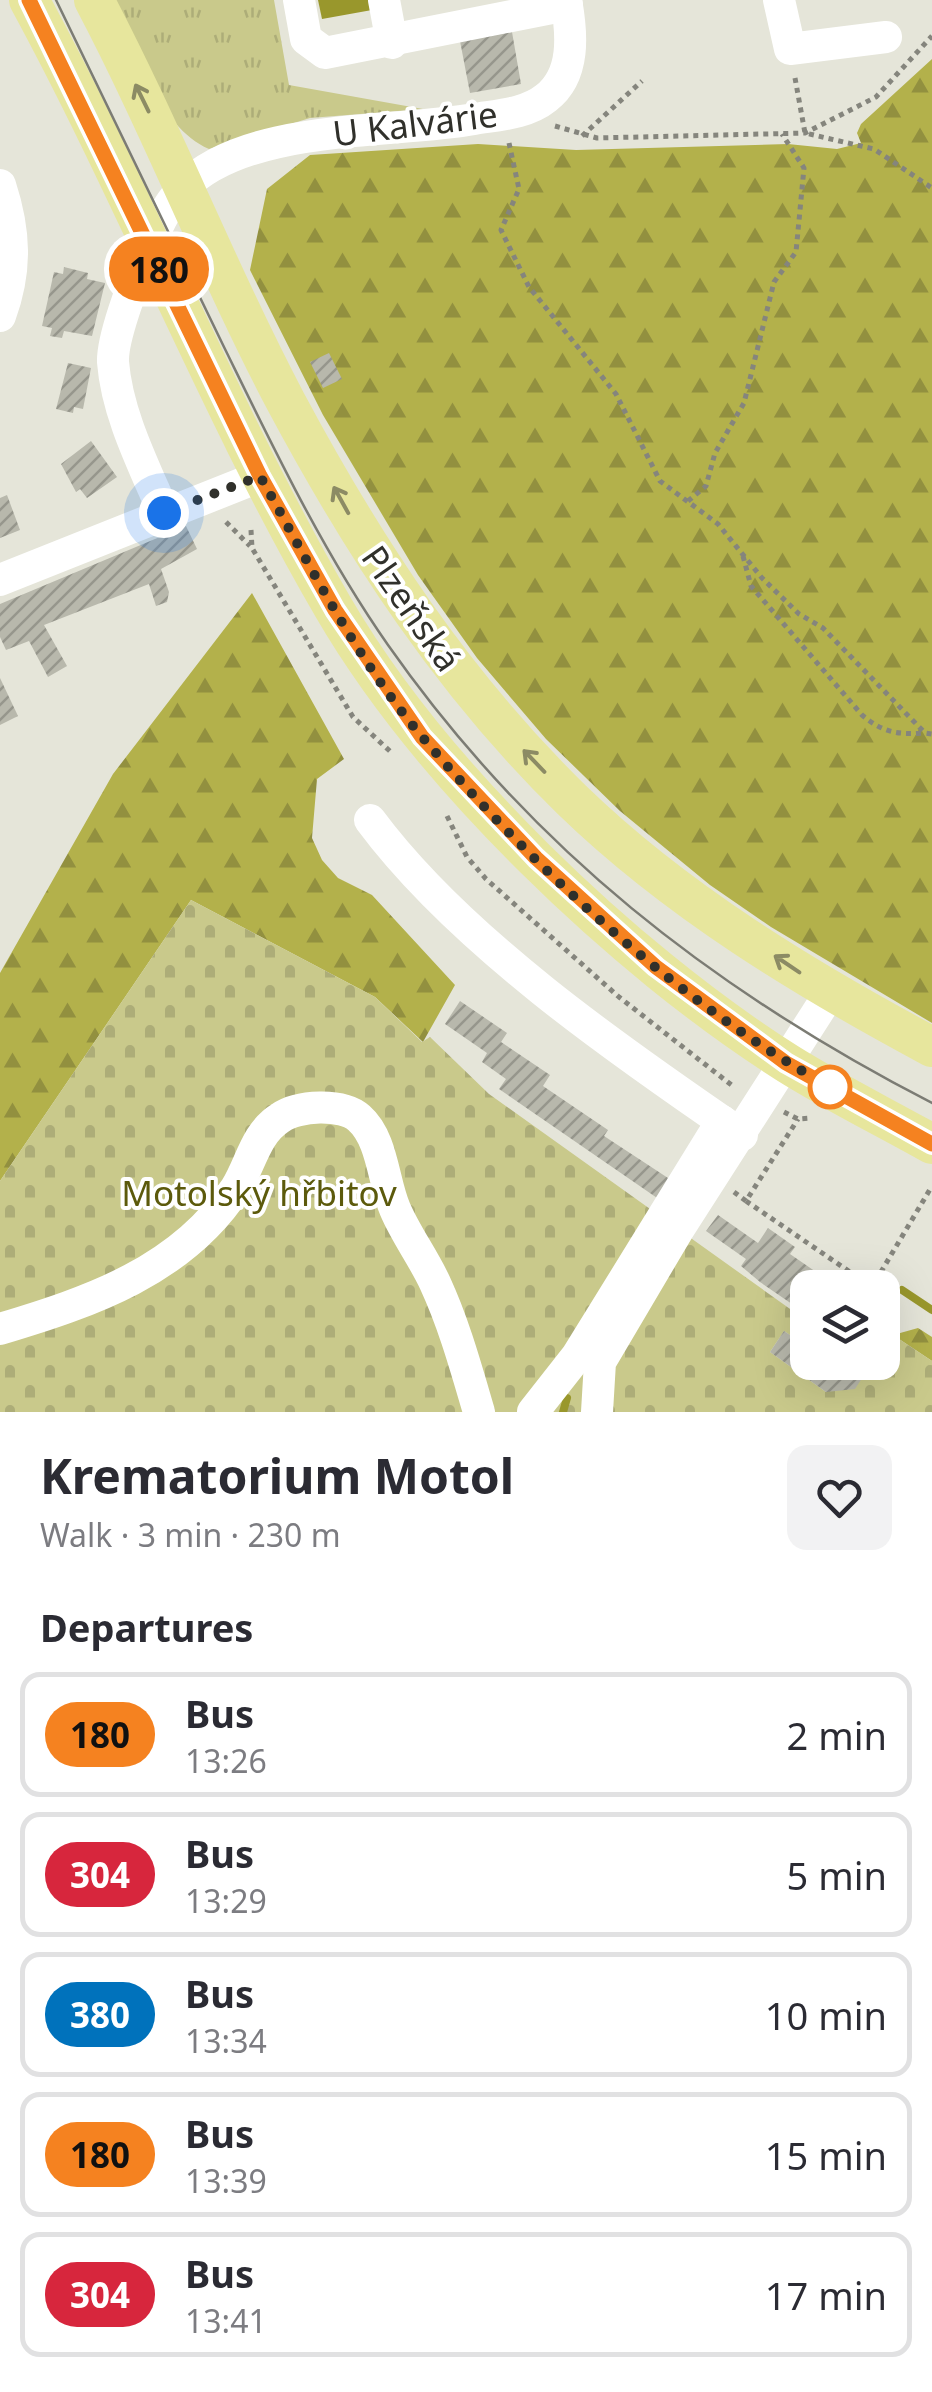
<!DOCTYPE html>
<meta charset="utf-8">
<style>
:root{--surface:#fff;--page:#f2f2f3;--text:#2b2b33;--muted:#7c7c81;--line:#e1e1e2}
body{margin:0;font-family:"Noto Sans",sans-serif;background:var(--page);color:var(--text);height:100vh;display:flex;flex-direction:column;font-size:38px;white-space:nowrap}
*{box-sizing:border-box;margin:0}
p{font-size:32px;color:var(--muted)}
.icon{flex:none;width:55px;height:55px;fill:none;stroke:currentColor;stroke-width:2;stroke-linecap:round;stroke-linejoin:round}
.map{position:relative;height:1412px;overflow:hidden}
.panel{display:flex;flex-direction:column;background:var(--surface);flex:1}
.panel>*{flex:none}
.badge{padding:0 20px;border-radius:32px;font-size:35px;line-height:65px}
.fabs{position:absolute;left:790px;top:1270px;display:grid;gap:20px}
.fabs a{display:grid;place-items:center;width:110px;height:110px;border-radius:20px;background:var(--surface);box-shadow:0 10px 40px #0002;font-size:50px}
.you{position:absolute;width:50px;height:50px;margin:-25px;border:8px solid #fff;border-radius:50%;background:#1a73e8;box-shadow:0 0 0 15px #1a73e833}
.map>.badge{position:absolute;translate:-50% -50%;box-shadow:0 0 0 5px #fff}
h2{padding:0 40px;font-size:38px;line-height:90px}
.round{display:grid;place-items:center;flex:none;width:105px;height:105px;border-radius:20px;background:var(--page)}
.headline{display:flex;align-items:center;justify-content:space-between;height:170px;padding:0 40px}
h1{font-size:48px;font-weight:700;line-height:75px}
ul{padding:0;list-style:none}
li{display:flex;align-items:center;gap:30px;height:125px;margin:0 20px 15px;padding:0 20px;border:5px solid var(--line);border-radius:20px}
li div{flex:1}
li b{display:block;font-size:38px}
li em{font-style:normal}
li .badge{min-width:110px;font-weight:700;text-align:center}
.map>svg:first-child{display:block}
.grass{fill:url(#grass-tufts)}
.forest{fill:url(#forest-firs)}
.cemetery{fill:url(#cemetery-stones)}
.water{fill:#99972c}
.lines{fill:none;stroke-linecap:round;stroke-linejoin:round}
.stream{stroke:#99972c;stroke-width:8}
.building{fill:url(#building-hatch)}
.path{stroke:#85857d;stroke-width:5;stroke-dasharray:5 5;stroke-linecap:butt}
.minor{stroke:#fff;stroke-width:32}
.major{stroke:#e7e69d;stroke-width:40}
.tram{stroke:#7c7c74;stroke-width:2.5}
.oneway{stroke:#8c8b64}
.line-casing{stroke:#fff;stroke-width:22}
.line{stroke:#f58220;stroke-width:15}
.walk{stroke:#30302b;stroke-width:10;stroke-dasharray:0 18}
.stop-dot{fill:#fff;stroke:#f58220;stroke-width:5}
.labels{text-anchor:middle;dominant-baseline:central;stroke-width:8;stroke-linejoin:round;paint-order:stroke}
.street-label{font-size:35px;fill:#30302b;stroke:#fff}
.park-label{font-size:35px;fill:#5c5a0c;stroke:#fff}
</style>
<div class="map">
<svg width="932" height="1412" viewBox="0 0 932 1412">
<defs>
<pattern id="grass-tufts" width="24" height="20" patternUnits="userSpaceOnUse" patternTransform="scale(2.5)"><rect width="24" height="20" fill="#c9c98b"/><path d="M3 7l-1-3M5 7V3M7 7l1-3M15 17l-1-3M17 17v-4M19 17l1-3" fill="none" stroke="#adad78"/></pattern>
<pattern id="forest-firs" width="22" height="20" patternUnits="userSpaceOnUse" patternTransform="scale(2.5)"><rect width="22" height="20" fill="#b3b14b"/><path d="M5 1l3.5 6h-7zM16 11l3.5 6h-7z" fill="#92903f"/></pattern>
<pattern id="cemetery-stones" width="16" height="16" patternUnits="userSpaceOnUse" patternTransform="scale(2.5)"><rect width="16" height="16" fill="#c9c98b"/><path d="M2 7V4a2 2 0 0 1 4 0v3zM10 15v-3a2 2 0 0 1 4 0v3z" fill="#adad78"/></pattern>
<pattern id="building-hatch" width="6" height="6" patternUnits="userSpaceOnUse" patternTransform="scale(2.5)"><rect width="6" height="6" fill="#b8b8ac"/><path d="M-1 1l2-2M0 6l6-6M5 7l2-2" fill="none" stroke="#96968c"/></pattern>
</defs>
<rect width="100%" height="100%" fill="#e5e5d9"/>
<path class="grass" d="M 114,0 L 274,0 L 289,85 L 423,109 L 310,118 L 209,149 C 157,126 137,49 114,0 Z"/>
<g class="forest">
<polygon points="932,59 932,1023 771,927 710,885 620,811 546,739 477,658 418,575 323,415 250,270 267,189 310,155 478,144 576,150 788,144 837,149 861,143 857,133 861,124"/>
<polygon points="252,593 344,759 317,779 312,838 322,860 338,878 372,895 455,985 423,1042 375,997 191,900 0,1181 0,973 113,774"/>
<polygon points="918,1328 932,1337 932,1361 893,1335"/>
</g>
<polygon class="cemetery" points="191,900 375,997 422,1042 430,1037 489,1094 807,1321 807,1347 784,1331 770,1352 826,1392 852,1363 882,1362 883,1350 893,1335 932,1361 932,1412 0,1412 0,1181"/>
<polygon class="water" points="318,0 371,0 372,10 322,19"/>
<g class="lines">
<g class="stream">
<polyline points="902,1290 932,1310"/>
<polyline points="563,1412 567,1398"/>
</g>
</g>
<g class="building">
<polygon points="512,32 521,84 470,93 460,41"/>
<polygon points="64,267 88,273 87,279 105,283 92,336 64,331 62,338 50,336 52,328 42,326 54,272 63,274"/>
<polygon points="329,353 342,379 323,388 310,362"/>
<polygon points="68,363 91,368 83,409 74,407 73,413 56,409"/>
<polygon points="91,441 117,477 87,498 80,489 76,492 61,464"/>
<polygon points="7,495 20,530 0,538 0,498"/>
<polygon points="186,526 197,549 161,569 169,592 167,602 156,606 149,584 44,625 67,666 48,677 29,641 6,650 0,637 0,604"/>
<polygon points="0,678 18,716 0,725"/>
<polygon points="460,1001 507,1033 501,1042 550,1075 543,1086 608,1130 604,1136 668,1178 660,1200 499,1089 506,1079 482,1062 487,1053 445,1024"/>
<polygon points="718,1215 758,1243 768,1228 795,1247 790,1254 832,1283 837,1276 852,1288 808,1288 808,1315 760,1282 741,1266 746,1259 706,1231"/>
<polygon points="784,1331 808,1347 808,1362 829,1362 837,1368 841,1362 852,1362 866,1372 855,1389 826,1392 770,1352"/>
</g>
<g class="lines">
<g class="path">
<polyline points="795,78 805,133 874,149 932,188"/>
<polyline points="555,126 597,138 805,133 876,97 932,36"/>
<polyline points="582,136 642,81"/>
<polyline points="509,143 519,189 501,230 529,287 616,394 660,481 718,524 762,578 799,614 823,628 925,733 932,734"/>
<polyline points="688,501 706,486 715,453 744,403 774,282 796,252 804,168 782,134"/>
<polyline points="226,522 250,546"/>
<polyline points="251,530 252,548 353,717 393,754"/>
<path d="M 743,556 L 751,586 L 862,715 C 882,732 897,735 923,733"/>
<polyline points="447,816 467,857 486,879 619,997 734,1087"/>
<polyline points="784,1112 798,1119 811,1118"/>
<polyline points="734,1192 746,1201 798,1119"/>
<polyline points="746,1201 872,1287 932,1186"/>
</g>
<g class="minor">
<polyline points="299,0 306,39 325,53 567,5"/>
<polyline points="384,0 392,43"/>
<polyline points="779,0 790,49 886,37"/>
<path d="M 0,185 C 15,231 17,270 0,316"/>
<path d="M 164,513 C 144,466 117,414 113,362 C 112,339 133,283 143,261 C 154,234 163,209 183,188 C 246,123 391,134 474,119 C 498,115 526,114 546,98 C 576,75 572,33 566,0"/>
<polyline points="0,580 261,476"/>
<path d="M 370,820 C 459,940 619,1051 742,1135"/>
<path d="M 0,1329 C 90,1302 182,1271 236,1188 C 251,1164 255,1134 280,1118 C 298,1105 342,1103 359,1118 C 383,1139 383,1182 395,1209 C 406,1235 423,1257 435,1283 C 454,1324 466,1368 479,1412"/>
<polyline points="533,1412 577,1356 722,1121"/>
<polyline points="597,1412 600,1362 678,1230 830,993"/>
</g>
<g class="major">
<path d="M 29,0 C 137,199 219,411 333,607 C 430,774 623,959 787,1063 C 833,1092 884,1117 932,1144"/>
<path d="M 94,0 C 163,131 217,271 286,402 C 364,548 453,684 572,800 C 676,901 805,979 932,1047"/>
</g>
<path class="tram" d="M 56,0 C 112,116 168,232 224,347 C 274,449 323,552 388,645 C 531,849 713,990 932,1103"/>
</g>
<defs><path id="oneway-shaft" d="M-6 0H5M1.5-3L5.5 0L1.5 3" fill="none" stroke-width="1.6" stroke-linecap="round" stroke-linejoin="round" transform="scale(2.5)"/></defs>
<g class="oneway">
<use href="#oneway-shaft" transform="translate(142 98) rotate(-116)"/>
<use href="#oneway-shaft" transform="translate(341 500) rotate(-119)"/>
<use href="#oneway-shaft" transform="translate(534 761) rotate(-134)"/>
<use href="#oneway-shaft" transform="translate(787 964) rotate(-146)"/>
</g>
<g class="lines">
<g class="line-casing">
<polyline id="line" points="29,0 260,476 335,610 422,737 536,858 656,967 786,1063 932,1144"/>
</g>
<use href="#line" class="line"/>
<path class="walk" d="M 164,513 L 260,476 C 310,565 357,661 424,739 C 534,869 680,1004 830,1087"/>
</g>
<circle class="stop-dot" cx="830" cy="1087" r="20"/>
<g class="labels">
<g class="street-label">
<text transform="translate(415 123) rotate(-7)">U Kalvárie</text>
<text transform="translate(412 608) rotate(55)">Plzeňská</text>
</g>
<g class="park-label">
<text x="259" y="1192">Motolský hřbitov</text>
</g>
</g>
</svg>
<div class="fabs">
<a><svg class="icon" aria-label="layers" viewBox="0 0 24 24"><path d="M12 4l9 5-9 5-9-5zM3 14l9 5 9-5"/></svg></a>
</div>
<div class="you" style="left:164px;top:513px"></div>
<b class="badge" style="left:159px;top:269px;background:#f58220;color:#111">180</b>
</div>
<section class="panel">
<div class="headline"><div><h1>Krematorium Motol</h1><p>Walk · 3 min · 230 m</p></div><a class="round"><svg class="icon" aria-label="heart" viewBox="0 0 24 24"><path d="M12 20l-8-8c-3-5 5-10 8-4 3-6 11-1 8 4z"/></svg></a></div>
<h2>Departures</h2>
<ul>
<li><span class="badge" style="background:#f58220;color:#111">180</span><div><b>Bus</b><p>13:26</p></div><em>2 min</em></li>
<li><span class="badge" style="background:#d7263d;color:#fff">304</span><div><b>Bus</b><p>13:29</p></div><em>5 min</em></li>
<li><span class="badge" style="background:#0072bc;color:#fff">380</span><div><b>Bus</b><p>13:34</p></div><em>10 min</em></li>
<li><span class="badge" style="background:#f58220;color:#111">180</span><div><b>Bus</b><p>13:39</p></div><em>15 min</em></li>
<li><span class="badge" style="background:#d7263d;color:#fff">304</span><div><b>Bus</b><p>13:41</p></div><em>17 min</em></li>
</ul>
</section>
